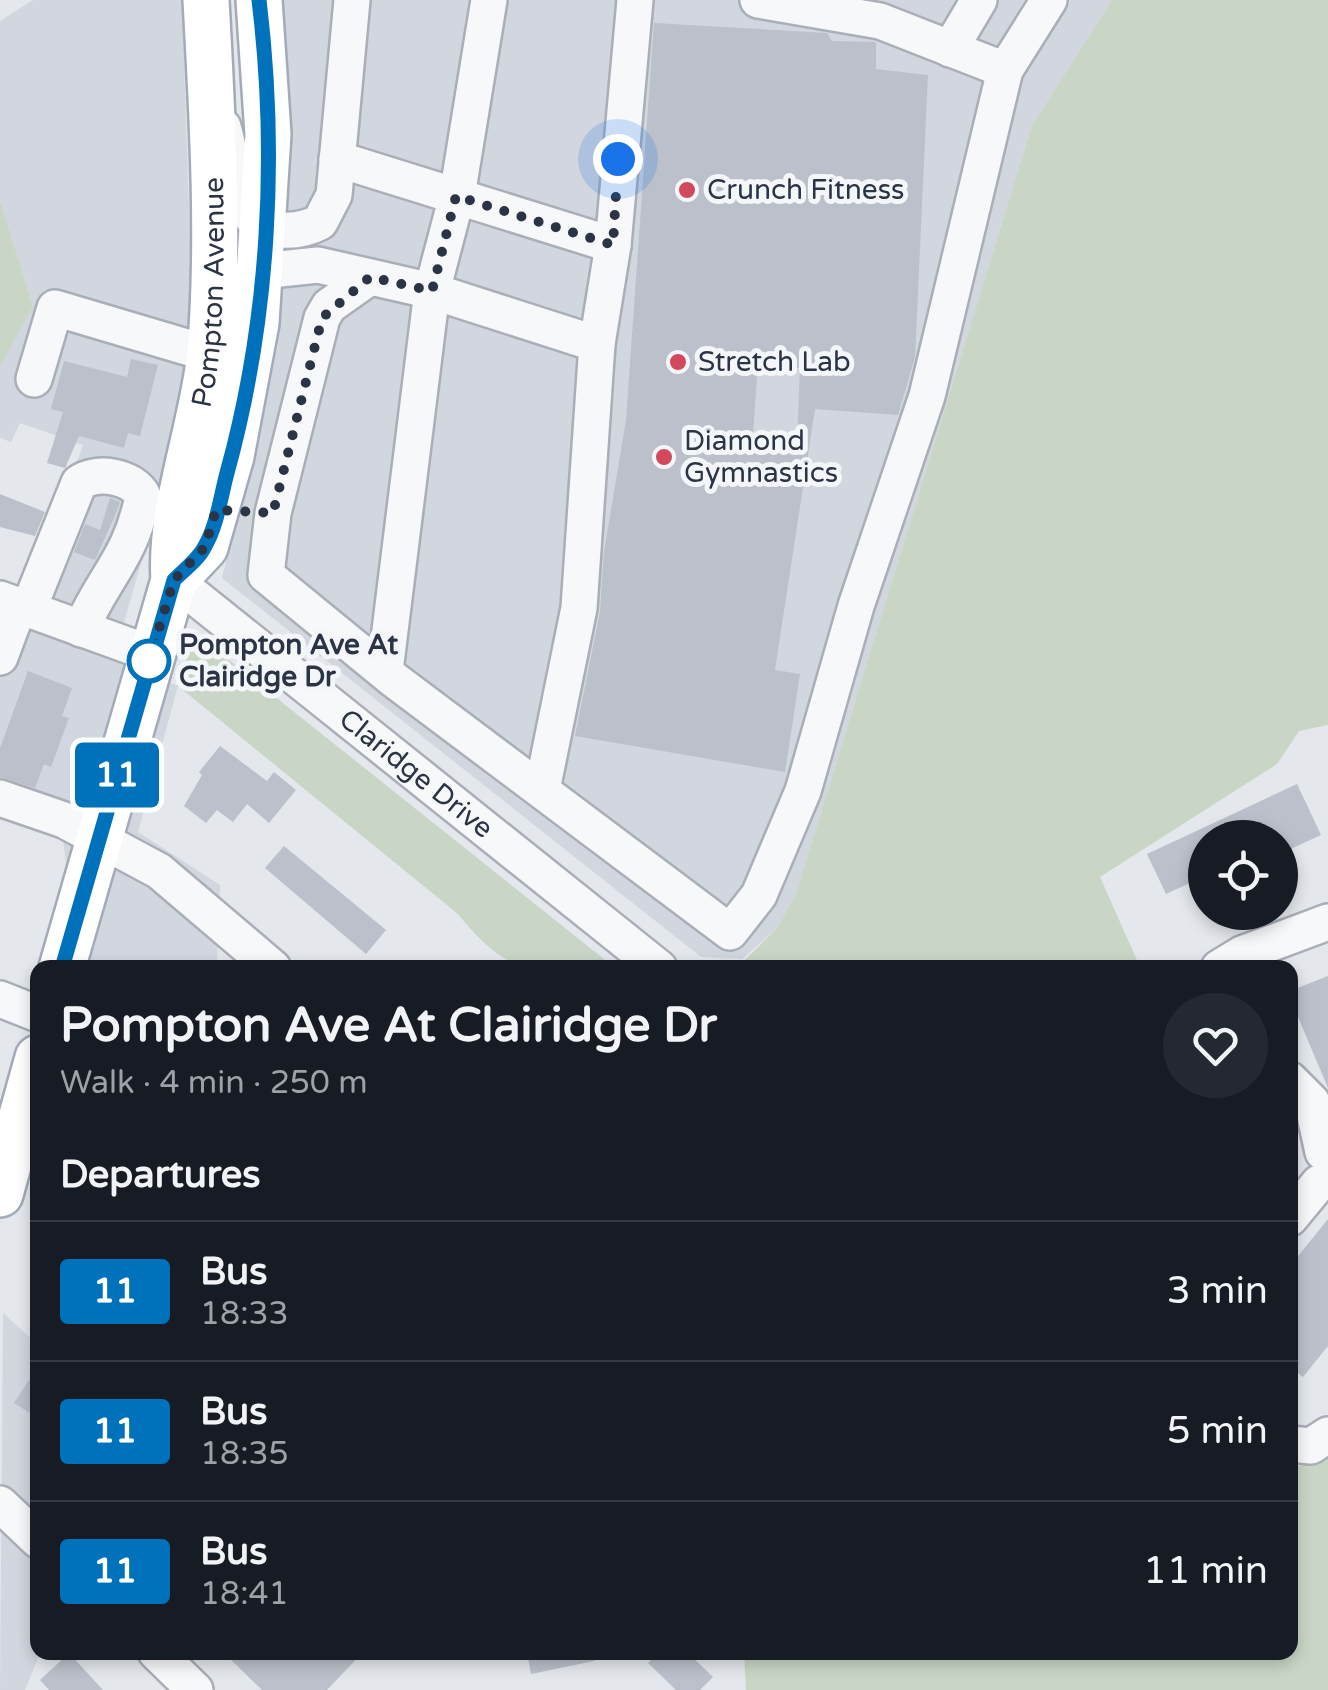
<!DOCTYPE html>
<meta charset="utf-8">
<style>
:root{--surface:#171b24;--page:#242831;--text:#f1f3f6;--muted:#9ea1a6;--line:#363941}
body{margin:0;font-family:"Varela Round",sans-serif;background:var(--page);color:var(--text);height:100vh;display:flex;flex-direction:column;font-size:38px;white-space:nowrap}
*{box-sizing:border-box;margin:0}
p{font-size:32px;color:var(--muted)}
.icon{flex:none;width:55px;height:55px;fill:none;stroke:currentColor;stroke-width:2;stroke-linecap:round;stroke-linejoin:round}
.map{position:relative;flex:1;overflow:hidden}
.details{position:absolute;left:30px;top:960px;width:1268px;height:700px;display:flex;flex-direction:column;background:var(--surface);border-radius:20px;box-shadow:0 5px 15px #0003}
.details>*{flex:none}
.badge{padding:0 20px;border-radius:8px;font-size:35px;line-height:65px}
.tools{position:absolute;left:1188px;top:820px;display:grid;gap:20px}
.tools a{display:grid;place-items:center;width:110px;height:110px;border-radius:50%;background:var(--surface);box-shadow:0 5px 15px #0003;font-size:50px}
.you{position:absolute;width:50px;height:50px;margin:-25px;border:8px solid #fff;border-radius:50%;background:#1a73e8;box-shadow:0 0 0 15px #1a73e833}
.map>.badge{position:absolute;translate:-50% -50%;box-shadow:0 0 0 5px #fff}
h2{padding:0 30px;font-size:38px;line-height:90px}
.round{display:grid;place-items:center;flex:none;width:105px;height:105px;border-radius:52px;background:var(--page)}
.head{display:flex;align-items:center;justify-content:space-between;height:170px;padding:0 30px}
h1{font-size:48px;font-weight:700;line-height:75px}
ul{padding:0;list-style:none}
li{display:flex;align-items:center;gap:30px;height:140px;padding:0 30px;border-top:2px solid var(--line)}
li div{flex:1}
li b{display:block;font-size:38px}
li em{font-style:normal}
li .badge{min-width:110px;font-weight:700;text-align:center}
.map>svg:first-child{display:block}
.built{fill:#d2d6de}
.green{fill:#c9d6c5}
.building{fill:#bbc0ca;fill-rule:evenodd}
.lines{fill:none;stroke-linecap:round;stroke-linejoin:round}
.minor-casing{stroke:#a9aeb7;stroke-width:40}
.major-casing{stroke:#a3abb8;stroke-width:50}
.minor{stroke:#f7f8fa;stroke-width:35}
.major{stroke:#fff;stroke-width:45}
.line-casing{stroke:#fff;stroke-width:22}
.line{stroke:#0072bc;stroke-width:15}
.walk{stroke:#2b3445;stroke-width:10;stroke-dasharray:0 18}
.poi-dot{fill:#d1495b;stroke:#f4f6f9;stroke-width:4}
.stop-dot{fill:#fff;stroke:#0072bc;stroke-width:5}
.labels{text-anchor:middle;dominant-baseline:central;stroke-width:10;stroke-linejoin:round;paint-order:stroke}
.poi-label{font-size:28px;fill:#2b3445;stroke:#f4f6f9;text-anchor:start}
.street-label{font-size:28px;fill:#2b3445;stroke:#f4f6f9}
.stop-label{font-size:28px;font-weight:bold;fill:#2b3445;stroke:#f4f6f9;text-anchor:start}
</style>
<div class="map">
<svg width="1328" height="1690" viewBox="0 0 1328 1690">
<rect width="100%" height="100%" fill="#e4e7ec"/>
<g class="built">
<polygon points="33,0 182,0 191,266 188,364 168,470 113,660 178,686 138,832 220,885 217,967 80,967 62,832 0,806 0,598 33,584 83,445 20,423 11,442 0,438 0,367 33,307 0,200 0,21"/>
<polygon points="280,0 1112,0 1032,125 796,894 777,928 742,959 701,957 222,578 268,391 283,245 290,112"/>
<polygon points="3,1313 37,1344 40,1653 25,1690 0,1690"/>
</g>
<g class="green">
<polygon points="1112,0 1328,0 1328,725 1299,731 1277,764 1100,877 1140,967 738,967 777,928 796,894 1032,125"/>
<polygon points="0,200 33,307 0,367"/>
<path d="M 201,645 L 214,648 L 614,967 C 533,968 514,983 458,914 L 178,686 L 190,650 Z"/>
<polygon points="1328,1456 1328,1690 746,1690 744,1653 1290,1652 1290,1467 1316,1464"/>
</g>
<g class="building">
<path d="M 654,23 L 827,33 L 832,41 L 876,42 L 876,69 L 928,75 L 915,357 L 898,415 L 815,409 L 775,670 L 800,674 L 785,772 L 575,736 L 600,612 L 604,552 L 626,420 ZM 758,363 L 800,368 L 797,441 L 753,434 Z"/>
<polygon points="131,359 158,365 140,436 128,433 124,448 79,436 65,468 47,463 63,412 51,409 64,361 127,377"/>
<polygon points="0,494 45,512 35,536 0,527"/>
<polygon points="110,498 120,502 117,511 95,560 74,552 85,524 100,530"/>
<polygon points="28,671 72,688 62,716 69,718 51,767 44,764 35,788 0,777 0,748"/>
<polygon points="220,746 267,781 274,772 296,790 269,823 247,804 233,822 217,810 206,823 184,806 202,775 199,772"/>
<polygon points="1297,784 1321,835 1280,854 1280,838 1205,838 1205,876 1166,894 1147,854"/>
<polygon points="284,846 386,930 366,954 265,868"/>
<polygon points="1328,976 1328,1088 1290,998 1290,991"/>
<polygon points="1328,1219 1328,1346 1303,1377 1290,1367 1290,1266"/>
<polygon points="38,1366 38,1418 14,1403"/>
<polygon points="223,1652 363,1652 327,1690 262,1690"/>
<polygon points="527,1652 593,1652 594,1661 531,1674"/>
<polygon points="658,1652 687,1652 713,1677 700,1690 676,1690 648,1663"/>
<polygon points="69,1653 103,1690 49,1690 40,1680"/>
</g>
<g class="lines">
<g class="minor-casing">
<g id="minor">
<polyline points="950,49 979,0"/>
<polyline points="1005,70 1049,0"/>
<path d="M 223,127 C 235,165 233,229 281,230 C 296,231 307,229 320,222 L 334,195 L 352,0"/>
<polyline points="337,159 613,245"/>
<polyline points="370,277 329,306 322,318 273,513 266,575 393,679 730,932 759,895 803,791 856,606 927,396 1005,70 880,21 758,0"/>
<polyline points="238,284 261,271 318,265 432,291 597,344"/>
<polyline points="34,379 55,308 210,354"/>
<path id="s1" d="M 174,580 L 659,968"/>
<polyline points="0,599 152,654"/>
<path d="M 28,610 L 79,483 C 96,470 133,476 143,496 C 131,558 104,576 81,629"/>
<polyline points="0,657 19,606"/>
<polyline points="385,671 432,291 457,196 489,0"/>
<polyline points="542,790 579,608 597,344 613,245 635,0"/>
<polyline points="0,798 64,820 159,871 273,968"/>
<polyline points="1219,968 1242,954 1328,922"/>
<polyline points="0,999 38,1014"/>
<polyline points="1290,1080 1312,1102 1323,1152"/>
<polyline points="1290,1218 1319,1183"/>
<polyline points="1290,1444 1311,1446 1328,1435"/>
<polyline points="0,1504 38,1540"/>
<polyline points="156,1652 195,1690"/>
</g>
</g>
<g class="major-casing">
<g id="major">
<polyline points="174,580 205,547 231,456 256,323 268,134 259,0"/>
<path id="s2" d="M 62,968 L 174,580 C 169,509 202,429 210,354 C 220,245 212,110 206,0"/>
<polyline points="0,1194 38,1058"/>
</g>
</g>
<use href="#minor" class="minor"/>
<use href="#major" class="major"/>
</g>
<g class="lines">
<g class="line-casing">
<path id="line" d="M 62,968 L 174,580 C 184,570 199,559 205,546 C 217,526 221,495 227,473 C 269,321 278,156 259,0"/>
</g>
<use href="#line" class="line"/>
<polyline class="walk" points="149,661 174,580 205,547 216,510 273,513 322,318 370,277 432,291 456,196 613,245 618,159"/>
</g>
<g class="poi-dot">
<circle cx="687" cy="190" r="10"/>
<circle cx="678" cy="362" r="10"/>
<circle cx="664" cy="457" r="10"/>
</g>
<circle class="stop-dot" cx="149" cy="661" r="20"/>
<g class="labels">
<g class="poi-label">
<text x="707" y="190">Crunch Fitness</text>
<text x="698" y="362">Stretch Lab</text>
<text x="684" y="441">Diamond<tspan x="684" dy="32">Gymnastics</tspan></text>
</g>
<g class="street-label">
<text stroke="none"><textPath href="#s2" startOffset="695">Pompton Avenue</textPath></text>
<text stroke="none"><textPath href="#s1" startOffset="310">Claridge Drive</textPath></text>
</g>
<g class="stop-label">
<text x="179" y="645">Pompton Ave At<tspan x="179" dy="32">Clairidge Dr</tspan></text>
</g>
</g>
</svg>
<div class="tools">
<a><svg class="icon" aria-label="locate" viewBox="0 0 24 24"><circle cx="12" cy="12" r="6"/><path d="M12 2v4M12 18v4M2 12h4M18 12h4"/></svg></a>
</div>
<div class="you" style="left:618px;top:159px"></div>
<b class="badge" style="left:117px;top:775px;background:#0072bc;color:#fff">11</b>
<section class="details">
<div class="head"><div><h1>Pompton Ave At Clairidge Dr</h1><p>Walk · 4 min · 250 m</p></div><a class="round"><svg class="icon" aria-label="heart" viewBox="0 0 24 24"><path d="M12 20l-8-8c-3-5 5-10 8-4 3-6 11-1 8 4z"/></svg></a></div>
<h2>Departures</h2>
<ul>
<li><span class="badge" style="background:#0072bc;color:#fff">11</span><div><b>Bus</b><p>18:33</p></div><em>3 min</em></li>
<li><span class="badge" style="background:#0072bc;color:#fff">11</span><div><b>Bus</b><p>18:35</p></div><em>5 min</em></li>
<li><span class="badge" style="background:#0072bc;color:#fff">11</span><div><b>Bus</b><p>18:41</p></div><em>11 min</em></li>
</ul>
</section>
</div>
